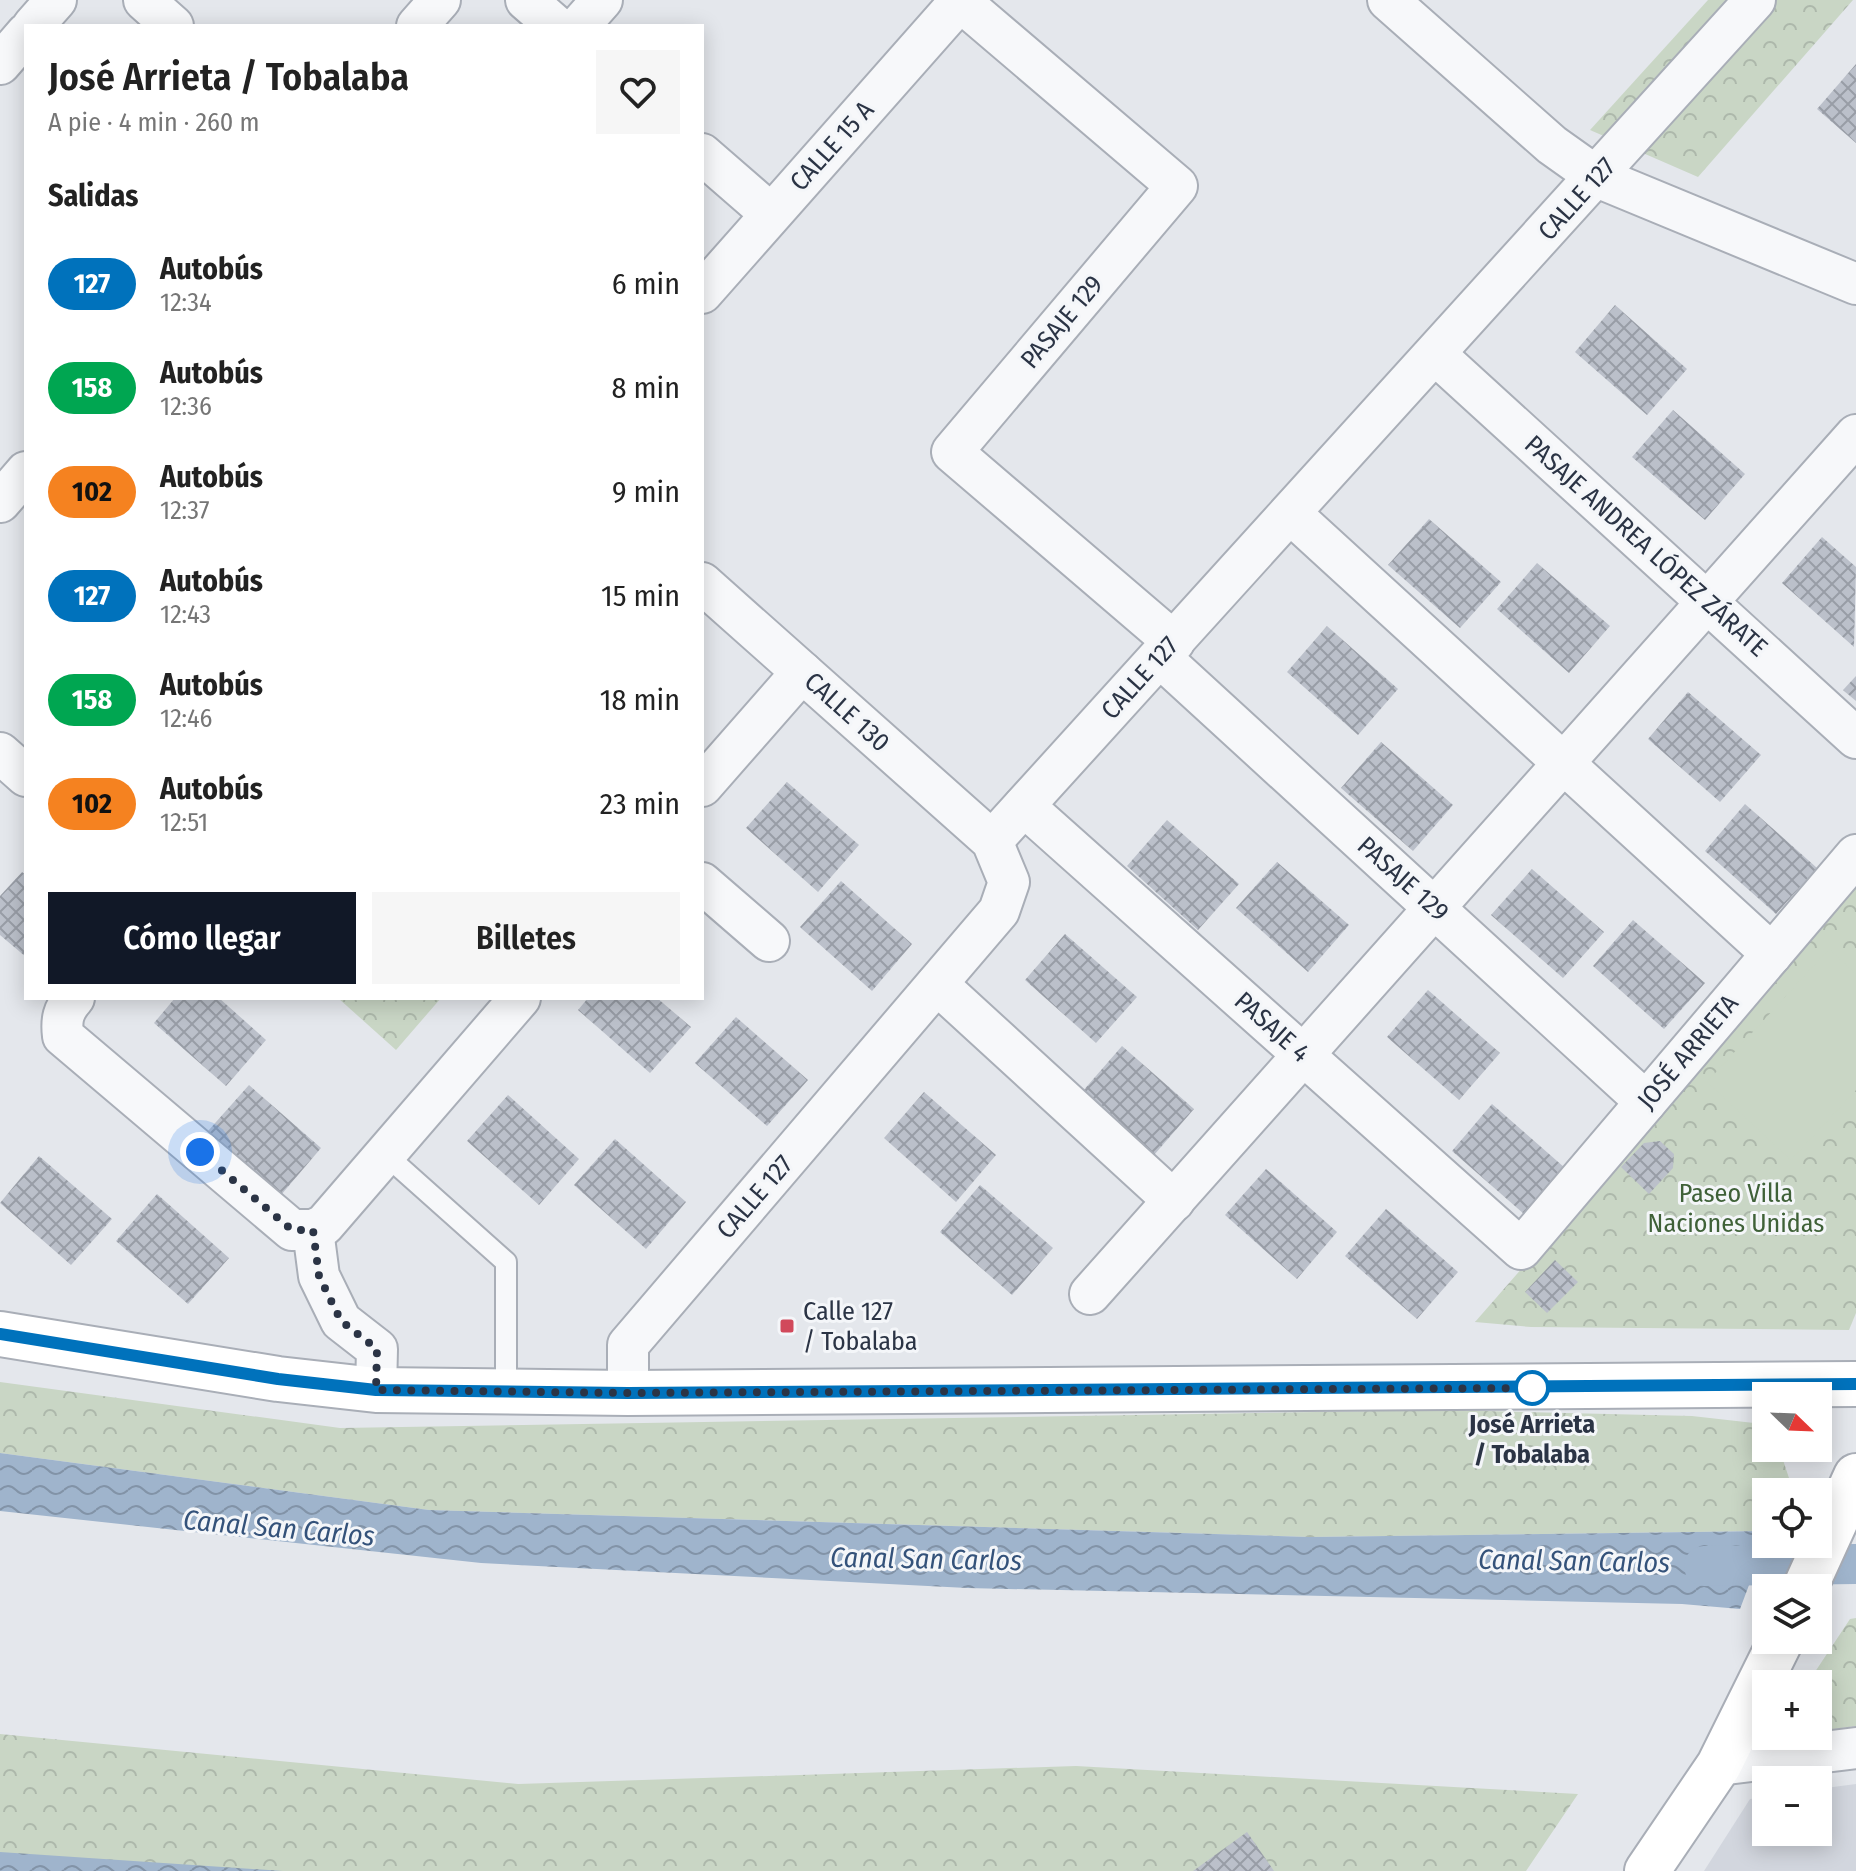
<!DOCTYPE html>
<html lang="es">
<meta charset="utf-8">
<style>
:root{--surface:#fff;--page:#f6f6f6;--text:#222;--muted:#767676;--accent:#111827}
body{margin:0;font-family:"Fira Sans Condensed",sans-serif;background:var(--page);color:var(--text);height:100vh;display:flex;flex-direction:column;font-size:30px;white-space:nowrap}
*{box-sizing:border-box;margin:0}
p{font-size:26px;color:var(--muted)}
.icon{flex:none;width:44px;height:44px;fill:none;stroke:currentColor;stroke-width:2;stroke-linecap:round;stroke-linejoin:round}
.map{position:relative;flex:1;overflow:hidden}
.drawer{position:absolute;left:24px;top:24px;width:680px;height:976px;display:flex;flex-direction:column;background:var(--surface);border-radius:0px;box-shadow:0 4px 20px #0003}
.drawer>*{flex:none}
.badge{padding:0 16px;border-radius:26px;font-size:28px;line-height:52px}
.needle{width:52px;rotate:113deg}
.buttons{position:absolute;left:1752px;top:1382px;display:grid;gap:16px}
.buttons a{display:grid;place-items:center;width:80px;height:80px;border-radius:0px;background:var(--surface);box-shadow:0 4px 20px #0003;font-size:40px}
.you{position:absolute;width:40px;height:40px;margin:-20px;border:6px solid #fff;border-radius:50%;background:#1a73e8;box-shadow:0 0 0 12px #1a73e833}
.map>.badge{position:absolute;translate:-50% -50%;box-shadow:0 0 0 4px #fff}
h2{padding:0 24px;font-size:30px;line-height:72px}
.round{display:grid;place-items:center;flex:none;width:84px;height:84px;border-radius:0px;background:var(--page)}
.headline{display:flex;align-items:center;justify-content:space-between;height:136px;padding:0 24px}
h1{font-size:38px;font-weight:600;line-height:60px}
.primary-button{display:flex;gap:16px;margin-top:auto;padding:16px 24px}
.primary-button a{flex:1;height:92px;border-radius:0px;background:var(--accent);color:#fff;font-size:32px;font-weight:600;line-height:92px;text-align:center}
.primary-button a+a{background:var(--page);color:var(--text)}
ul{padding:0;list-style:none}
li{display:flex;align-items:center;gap:24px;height:104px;padding:0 24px}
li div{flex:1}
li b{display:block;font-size:30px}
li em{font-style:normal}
li .badge{min-width:88px;font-weight:700;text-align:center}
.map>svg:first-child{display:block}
.built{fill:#d2d6de}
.forest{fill:url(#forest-crowns)}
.pitch{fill:#c9d6c5}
.water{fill:url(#water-waves)}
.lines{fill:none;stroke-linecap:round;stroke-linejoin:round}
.canal{stroke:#9fb4cc;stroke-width:40}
.building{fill:url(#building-cross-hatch)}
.lane-casing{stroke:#a9aeb7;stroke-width:24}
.street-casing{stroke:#a9aeb7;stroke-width:44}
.secondary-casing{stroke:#a9aeb7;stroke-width:48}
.lane{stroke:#f7f8fa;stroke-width:20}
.street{stroke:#f7f8fa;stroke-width:40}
.secondary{stroke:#fff;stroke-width:44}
.line-casing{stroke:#fff;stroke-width:18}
.line{stroke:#0072bc;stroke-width:12}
.walk{stroke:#2b3445;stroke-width:8;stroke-dasharray:0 14.4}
.poi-dot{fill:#d1495b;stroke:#f4f6f9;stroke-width:3}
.stop-dot{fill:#fff;stroke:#0072bc;stroke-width:4}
.labels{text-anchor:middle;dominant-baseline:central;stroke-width:6;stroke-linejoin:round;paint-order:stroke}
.street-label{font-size:26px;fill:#2b3445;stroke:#f4f6f9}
.park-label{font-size:26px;fill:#3f6138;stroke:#f4f6f9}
.poi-label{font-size:26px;fill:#2b3445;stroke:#f4f6f9;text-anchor:start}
.stop-label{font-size:26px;font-weight:bold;fill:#2b3445;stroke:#f4f6f9}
.water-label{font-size:28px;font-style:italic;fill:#34527a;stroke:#f4f6f9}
</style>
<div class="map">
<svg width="1856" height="1871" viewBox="0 0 1856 1871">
<defs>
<pattern id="forest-crowns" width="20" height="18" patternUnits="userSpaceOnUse" patternTransform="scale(2)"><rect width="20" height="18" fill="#c9d6c5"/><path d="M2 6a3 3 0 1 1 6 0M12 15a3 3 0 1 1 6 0" fill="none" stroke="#adb8ab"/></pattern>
<pattern id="water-waves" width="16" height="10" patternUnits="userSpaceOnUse" patternTransform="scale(2)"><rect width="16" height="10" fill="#9fb4cc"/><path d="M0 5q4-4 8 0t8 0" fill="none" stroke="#8293a7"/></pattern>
<pattern id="building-cross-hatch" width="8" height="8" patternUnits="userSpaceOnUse" patternTransform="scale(2)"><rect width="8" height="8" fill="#bbc0ca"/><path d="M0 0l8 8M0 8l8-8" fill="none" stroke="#989da6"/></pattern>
</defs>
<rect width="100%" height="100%" fill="#e4e7ec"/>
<polygon class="built" points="1856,1784 1856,1871 1704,1871 1750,1799 1766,1797 1766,1832 1818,1832 1818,1789"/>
<g class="forest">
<polygon points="1708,0 1853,0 1698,177 1590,130"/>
<polygon points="1856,886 1856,1313 1849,1330 1531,1327 1475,1322"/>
<polygon points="338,998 441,998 396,1050"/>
<polygon points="0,1382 340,1428 1443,1410 1692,1416 1754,1423 1766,1434 1766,1448 1779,1448 1790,1481 1790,1492 1766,1492 1766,1531 1309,1537 429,1510 0,1453"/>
<polygon points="1856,1618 1856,1726 1818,1731 1818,1684 1807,1684 1850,1619"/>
<polygon points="0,1734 518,1784 1076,1766 1578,1794 1526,1871 0,1871"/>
</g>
<polygon class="pitch" points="1829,949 1856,974 1856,1090 1791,1160 1707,1082"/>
<g class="water">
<polygon points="0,1453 429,1510 1309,1537 1766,1531 1766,1540 1740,1609 1682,1604 967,1588 481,1563 0,1511"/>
<polygon points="0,1852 283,1871 0,1871"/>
</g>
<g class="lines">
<polyline class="canal" points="1704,1566 1856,1564"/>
</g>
<g class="building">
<polygon points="1856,64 1856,143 1817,109"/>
<polygon points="1615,305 1687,369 1647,415 1575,352"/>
<polygon points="1673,410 1745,474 1705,520 1632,457"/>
<polygon points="1429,519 1501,582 1460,628 1388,565"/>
<polygon points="1822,537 1856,567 1854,647 1782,583"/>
<polygon points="1537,563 1610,626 1569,673 1497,609"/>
<polygon points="1327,626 1398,689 1358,735 1287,672"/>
<polygon points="1856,676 1856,701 1843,690"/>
<polygon points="1688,692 1761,755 1720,802 1648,739"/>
<polygon points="1381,742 1453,805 1413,851 1341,788"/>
<polygon points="787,782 859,845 818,892 746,828"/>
<polygon points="1745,804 1817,868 1776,914 1705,851"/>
<polygon points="1167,820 1239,884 1198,930 1127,866"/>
<polygon points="1277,862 1349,925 1308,972 1236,908"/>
<polygon points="1532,869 1604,932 1563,978 1491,915"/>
<polygon points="22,872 26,875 26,957 0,935 0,896"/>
<polygon points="841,881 912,944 872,991 800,927"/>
<polygon points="1633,920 1705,983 1664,1029 1593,966"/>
<polygon points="1065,934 1137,997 1096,1043 1025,980"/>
<polygon points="1428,990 1500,1053 1459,1100 1387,1037"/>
<polygon points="175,998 219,998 266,1040 226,1086 154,1023"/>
<polygon points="588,998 657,998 691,1027 650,1073 578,1010"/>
<polygon points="736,1017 808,1080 767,1126 695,1063"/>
<polygon points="1122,1046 1194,1109 1154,1155 1082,1092"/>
<polygon points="249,1085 321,1148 281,1195 208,1131"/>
<polygon points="924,1092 996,1155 956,1202 884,1138"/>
<polygon points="508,1095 579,1159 539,1205 467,1141"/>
<polygon points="1492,1104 1565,1168 1524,1214 1452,1151"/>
<polygon points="615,1139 686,1202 646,1249 574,1185"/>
<polygon points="1660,1141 1674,1154 1673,1168 1649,1194 1621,1167 1644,1143"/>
<polygon points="39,1156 112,1219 71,1265 0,1203"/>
<polygon points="1266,1169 1337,1232 1297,1279 1225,1215"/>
<polygon points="980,1185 1053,1248 1012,1295 940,1232"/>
<polygon points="157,1194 229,1258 188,1304 116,1241"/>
<polygon points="1386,1209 1458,1272 1417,1319 1345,1256"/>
<polygon points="1555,1260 1578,1282 1547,1313 1525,1292"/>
<polygon points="1247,1832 1274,1871 1193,1871"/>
</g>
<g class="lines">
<g class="lane-casing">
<polyline id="lane" points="386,1155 506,1262 506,1392"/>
</g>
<g class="street-casing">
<g id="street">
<polyline points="144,0 173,26"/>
<polyline points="526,0 556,26"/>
<polyline points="1388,0 1552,145 1597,177 1856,284"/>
<polyline points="960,1 1177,186 952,452 1174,642"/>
<polyline points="33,26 56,0"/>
<polyline points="417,26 440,0"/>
<polyline points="579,26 602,0"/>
<polyline points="0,64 26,34"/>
<polyline points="702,154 771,214"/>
<polyline points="702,293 961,0"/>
<polyline points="1435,354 1856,738"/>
<polyline points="0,502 26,472"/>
<polyline points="1290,513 1772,954"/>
<polyline points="1160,657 1646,1102"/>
<polyline points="0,753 26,776"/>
<polyline points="702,786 802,672"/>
<polyline points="1024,806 1521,1249 1856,855"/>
<polyline points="992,841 1755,0"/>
<polyline points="702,883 769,941"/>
<polyline points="937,984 1174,1201"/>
<path d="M 74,998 C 63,1010 61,1020 63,1036 L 292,1230 L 313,1230 L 324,1225 L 520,998"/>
<polyline points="313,1230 319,1276 341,1321 377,1349 376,1390"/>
<polyline points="1090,1294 1856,435"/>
<polyline points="628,1393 628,1345 999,911 1009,882 992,841 702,583"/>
<polyline points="1719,1765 1856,1748"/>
</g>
</g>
<g class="secondary-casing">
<g id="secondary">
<polyline points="0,1334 278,1379 376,1390 628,1393 1856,1384"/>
<polyline points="1805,1588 1856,1476"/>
<polyline points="1647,1871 1719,1765 1781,1640"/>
</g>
</g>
<use href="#lane" class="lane"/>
<use href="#street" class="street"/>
<use href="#secondary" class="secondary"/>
</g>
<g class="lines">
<g class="line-casing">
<polyline id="line" points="0,1334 278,1379 376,1390 628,1393 1856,1384"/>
</g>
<use href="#line" class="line"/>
<polyline class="walk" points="200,1152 292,1230 313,1230 319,1276 341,1321 377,1349 376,1390 628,1393 1532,1388"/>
</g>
<rect class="poi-dot" x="779" y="1318" width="16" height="16" rx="4"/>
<circle class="stop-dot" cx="1532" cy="1388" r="16"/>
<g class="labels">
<g class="street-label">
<text transform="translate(832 146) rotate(-48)">CALLE 15 A</text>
<text transform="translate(1577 199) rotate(-48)">CALLE 127</text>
<text transform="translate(1062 322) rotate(-50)">PASAJE 129</text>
<text transform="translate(1646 546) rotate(42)">PASAJE ANDREA LÓPEZ ZÁRATE</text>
<text transform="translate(1140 678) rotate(-48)">CALLE 127</text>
<text transform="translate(847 712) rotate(42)">CALLE 130</text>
<text transform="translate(1403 879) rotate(42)">PASAJE 129</text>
<text transform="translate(1272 1027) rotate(42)">PASAJE 4</text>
<text transform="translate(1688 1052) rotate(-50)">JOSÉ ARRIETA</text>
<text transform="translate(755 1197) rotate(-49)">CALLE 127</text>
</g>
<g class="park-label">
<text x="1736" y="1193">Paseo Villa<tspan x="1736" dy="30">Naciones Unidas</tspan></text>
</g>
<g class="poi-label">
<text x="803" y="1311">Calle 127<tspan x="803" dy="30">/ Tobalaba</tspan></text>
</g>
<g class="stop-label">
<text x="1532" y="1424">José Arrieta<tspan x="1532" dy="30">/ Tobalaba</tspan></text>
</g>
<g class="water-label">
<text transform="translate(279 1528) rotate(5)">Canal San Carlos</text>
<text transform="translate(926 1559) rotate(1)">Canal San Carlos</text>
<text transform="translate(1574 1561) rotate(1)">Canal San Carlos</text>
</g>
</g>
</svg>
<div class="buttons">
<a><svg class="needle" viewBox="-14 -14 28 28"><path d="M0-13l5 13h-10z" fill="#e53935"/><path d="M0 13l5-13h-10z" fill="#767676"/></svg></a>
<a><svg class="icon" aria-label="locate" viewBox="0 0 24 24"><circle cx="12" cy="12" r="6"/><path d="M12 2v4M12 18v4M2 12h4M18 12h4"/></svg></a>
<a><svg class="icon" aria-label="layers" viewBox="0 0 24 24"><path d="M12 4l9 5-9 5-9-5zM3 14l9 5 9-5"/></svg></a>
<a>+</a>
<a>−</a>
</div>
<div class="you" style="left:200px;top:1152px"></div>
<section class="drawer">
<div class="headline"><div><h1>José Arrieta / Tobalaba</h1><p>A pie · 4 min · 260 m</p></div><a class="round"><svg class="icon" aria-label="heart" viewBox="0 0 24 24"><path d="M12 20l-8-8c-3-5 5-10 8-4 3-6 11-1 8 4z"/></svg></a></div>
<h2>Salidas</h2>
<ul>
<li><span class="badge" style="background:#0072bc;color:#fff">127</span><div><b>Autobús</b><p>12:34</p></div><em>6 min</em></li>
<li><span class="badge" style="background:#00a651;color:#fff">158</span><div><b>Autobús</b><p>12:36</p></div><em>8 min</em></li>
<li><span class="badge" style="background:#f58220;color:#111">102</span><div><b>Autobús</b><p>12:37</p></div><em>9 min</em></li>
<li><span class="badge" style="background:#0072bc;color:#fff">127</span><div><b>Autobús</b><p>12:43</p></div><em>15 min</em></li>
<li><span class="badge" style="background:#00a651;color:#fff">158</span><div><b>Autobús</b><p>12:46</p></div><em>18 min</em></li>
<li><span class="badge" style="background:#f58220;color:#111">102</span><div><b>Autobús</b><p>12:51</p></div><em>23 min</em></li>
</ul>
<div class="primary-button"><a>Cómo llegar</a><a>Billetes</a></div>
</section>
</div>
